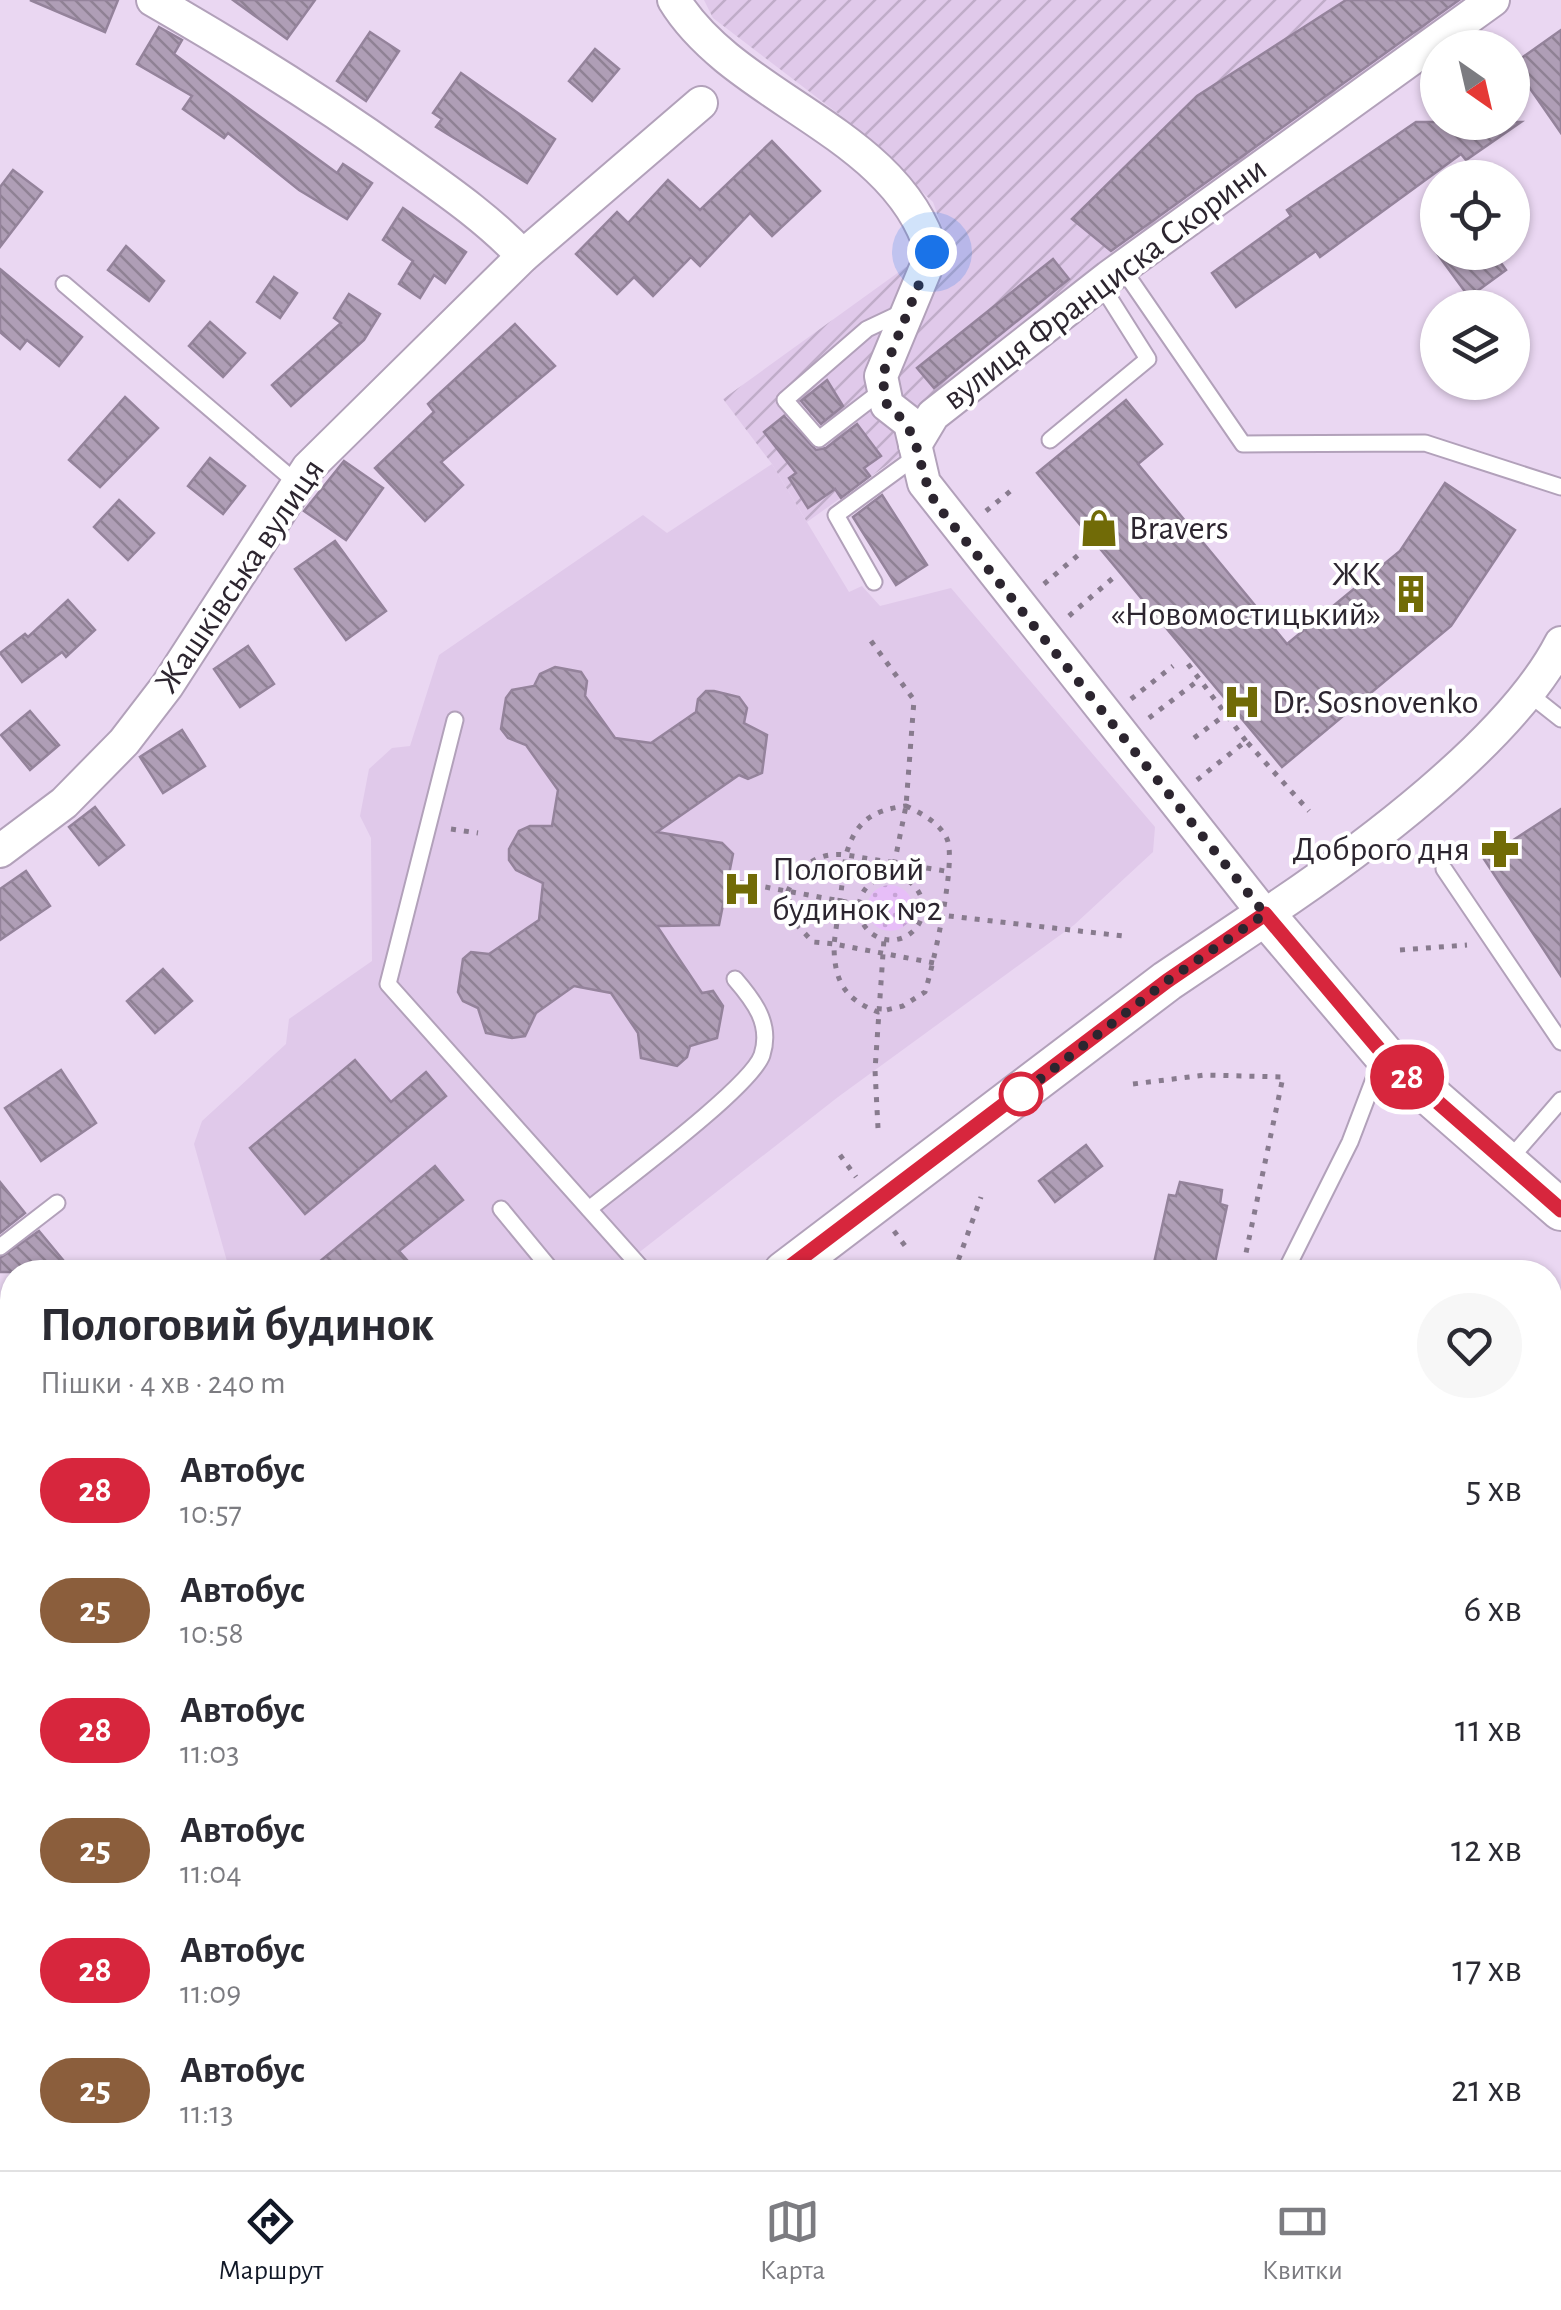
<!DOCTYPE html>
<html lang="uk">
<meta charset="utf-8">
<style>
:root{--surface:#fff;--page:#f7f7f7;--text:#2b2b33;--muted:#7c7c81;--line:#e1e1e2;--accent:#111827}
body{margin:0;font-family:"Alegreya Sans",sans-serif;background:var(--page);color:var(--text);height:100vh;display:flex;flex-direction:column;font-size:38px;white-space:nowrap}
*{box-sizing:border-box;margin:0}
p{font-size:32px;color:var(--muted)}
.icon{flex:none;width:55px;height:55px;fill:none;stroke:currentColor;stroke-width:2;stroke-linecap:round;stroke-linejoin:round}
.map{position:relative;flex:1;overflow:hidden}
.panel{position:absolute;left:0px;top:1260px;width:1562px;height:910px;display:flex;flex-direction:column;background:var(--surface);border-radius:40px 40px 0 0;box-shadow:0 2px 8px #0004}
.panel>*{flex:none}
.badge{padding:0 20px;border-radius:32px;font-size:35px;line-height:65px}
.needle{width:65px;rotate:146deg}
.controls{position:absolute;left:1420px;top:30px;display:grid;gap:20px}
.controls a{display:grid;place-items:center;width:110px;height:110px;border-radius:50%;background:var(--surface);box-shadow:0 2px 8px #0004;font-size:50px}
.you{position:absolute;width:50px;height:50px;margin:-25px;border:8px solid #fff;border-radius:50%;background:#1a73e8;box-shadow:0 0 0 15px #1a73e833}
.map>.badge{position:absolute;translate:-50% -50%;box-shadow:0 0 0 5px #fff}
.round{display:grid;place-items:center;flex:none;width:105px;height:105px;border-radius:52px;background:var(--page)}
.head{display:flex;align-items:center;justify-content:space-between;height:170px;padding:0 40px}
h1{font-size:48px;font-weight:600;line-height:75px}
ul{padding:0;list-style:none}
li{display:flex;align-items:center;gap:30px;height:120px;padding:0 40px}
li div{flex:1}
li b{display:block;font-size:38px}
li em{font-style:normal}
li .badge{min-width:110px;font-weight:700;text-align:center}
.tabs{display:flex;justify-content:space-around;align-items:center;height:140px;border-top:2px solid var(--line);background:var(--surface);font-size:28px;color:var(--muted)}
.tabs a{display:grid;justify-items:center;gap:5px}
.tabs .selected{color:var(--accent)}
.map>svg:first-child{display:block}
.built{fill:#e0c9ea}
.industrial{fill:url(#industrial-furrows)}
.grass{fill:url(#grass-dots)}
.forest{fill:url(#forest-crowns)}
.building{fill:url(#building-back-hatch);stroke:#94839b;stroke-width:2.5}
.lines{fill:none;stroke-linecap:round;stroke-linejoin:round}
.service-casing{stroke:#b2a1ba;stroke-width:19}
.minor-casing{stroke:#b2a1ba;stroke-width:36}
.tertiary-casing{stroke:#b2a1ba;stroke-width:44}
.path{stroke:#887b8e;stroke-width:5;stroke-dasharray:5 8;stroke-linecap:butt}
.service{stroke:#fff;stroke-width:15}
.minor{stroke:#fff;stroke-width:32}
.tertiary{stroke:#fff;stroke-width:40}
.line-casing{stroke:#fff;stroke-width:22}
.line{stroke:#d7263d;stroke-width:15}
.walk{stroke:#2c252f;stroke-width:10;stroke-dasharray:0 18}
.stop-dot{fill:#fff;stroke:#d7263d;stroke-width:5}
.labels{text-anchor:middle;dominant-baseline:central;stroke-width:8;stroke-linejoin:round;paint-order:stroke}
.street-label{font-size:35px;fill:#2c252f;stroke:#fff}
.poi-label{font-size:35px;fill:#2c252f;stroke:#fff;text-anchor:start}
</style>
<div class="map">
<svg width="1561" height="2170" viewBox="0 0 1561 2170">
<defs>
<pattern id="industrial-furrows" width="10" height="10" patternUnits="userSpaceOnUse" patternTransform="scale(2.5)"><rect width="10" height="10" fill="#e0c9ea"/><path d="M-1 1l2-2M0 10L10 0M9 11l2-2" fill="none" stroke="#c0acc9"/></pattern>
<pattern id="grass-dots" width="8" height="8" patternUnits="userSpaceOnUse" patternTransform="scale(2.5)"><rect width="8" height="8" fill="#e7bef8"/><path d="M2 2h.1M6 6h.1" fill="none" stroke="#c6a3d5" stroke-width="1.8" stroke-linecap="round"/></pattern>
<pattern id="forest-crowns" width="20" height="18" patternUnits="userSpaceOnUse" patternTransform="scale(2.5)"><rect width="20" height="18" fill="#e7bef8"/><path d="M2 6a3 3 0 1 1 6 0M12 15a3 3 0 1 1 6 0" fill="none" stroke="#c6a3d5"/></pattern>
<pattern id="building-back-hatch" width="6" height="6" patternUnits="userSpaceOnUse" patternTransform="scale(2.5)"><rect width="6" height="6" fill="#af9eb6"/><path d="M-1 5l2 2M0 0l6 6M5-1l2 2" fill="none" stroke="#8f8194"/></pattern>
</defs>
<rect width="100%" height="100%" fill="#ead7f2"/>
<g class="built">
<polygon points="772,464 849,592 862,586 880,606 951,588 1155,827 1153,852 1074,925 838,1097 614,1272 230,1272 194,1144 202,1121 286,1044 289,1019 372,961 371,838 360,816 369,769 392,748 410,746 439,655 643,515 667,533"/>
<polygon points="0,1411 12,1412 12,1839 0,1849"/>
<polygon points="1561,1812 1561,2170 1277,2170 1276,2158 1550,2158 1550,1818"/>
</g>
<polygon class="industrial" points="704,0 1501,0 1245,176 915,445 807,522 772,464 723,399 946,238 933,202 840,115 713,18"/>
<circle class="grass" cx="890" cy="908" r="23"/>
<g class="forest">
<polygon points="329,2158 784,2158 766,2170 338,2170"/>
<polygon points="850,2158 1189,2158 1186,2170 859,2170"/>
</g>
<g class="building">
<polygon points="30,0 118,0 105,32"/>
<polygon points="233,0 315,0 287,39"/>
<polygon points="1346,0 1459,0 1111,251 1072,219 1197,96"/>
<polygon points="159,27 182,40 174,54 337,173 343,164 372,183 347,219 299,190 228,133 224,138 183,109 192,96 137,64"/>
<polygon points="1561,30 1561,133 1513,64"/>
<polygon points="370,32 399,51 366,101 337,81"/>
<polygon points="595,49 619,69 592,101 569,81"/>
<polygon points="461,73 555,139 527,183 436,127 442,119 433,113"/>
<polygon points="1416,122 1521,122 1466,160 1461,154 1320,257 1316,251 1236,307 1212,273 1291,216 1287,210"/>
<polygon points="772,141 820,191 772,236 750,213 700,266 691,257 653,296 634,277 617,294 576,254 617,212 628,223 668,180 700,210"/>
<polygon points="13,170 42,192 0,247 0,187"/>
<polygon points="403,208 466,252 445,283 434,275 420,298 399,284 413,261 383,240"/>
<polygon points="126,246 164,281 149,301 108,270"/>
<polygon points="1436,252 1493,252 1506,270 1469,297"/>
<polygon points="1053,259 1069,279 934,388 917,368"/>
<polygon points="0,269 82,337 59,366 27,340 20,349 0,332"/>
<polygon points="274,277 297,293 280,318 257,302"/>
<polygon points="349,294 380,314 364,340 291,406 272,385 341,323 334,318"/>
<polygon points="210,322 245,353 223,377 189,346"/>
<polygon points="515,324 555,366 441,462 463,485 425,521 375,468 434,412 428,404"/>
<polygon points="827,380 843,406 821,424 801,401"/>
<polygon points="125,397 158,428 100,487 69,460"/>
<polygon points="1126,400 1162,444 1138,464 1287,644 1400,551 1445,483 1515,530 1451,626 1282,767 1037,473"/>
<polygon points="784,416 816,450 826,448 857,424 881,456 864,468 870,476 841,498 835,489 808,508 789,478 796,473 764,432"/>
<polygon points="210,458 245,486 223,514 188,486"/>
<polygon points="344,461 383,488 346,540 304,511"/>
<polygon points="882,495 927,565 896,585 853,517"/>
<polygon points="119,500 154,533 128,560 94,527"/>
<polygon points="335,541 386,611 346,640 295,569"/>
<polygon points="68,600 95,630 66,657 62,652 22,682 0,653 25,634 28,637"/>
<polygon points="248,646 274,684 240,707 214,669"/>
<polygon points="555,667 581,672 587,681 585,696 615,738 651,743 696,712 698,699 706,691 714,691 739,697 747,708 744,723 767,735 762,773 748,779 739,775 657,832 722,843 733,854 719,925 657,926 702,993 713,991 723,1006 717,1038 690,1046 687,1057 677,1066 641,1058 638,1033 611,993 574,986 536,1013 525,1036 512,1038 486,1033 478,1008 463,1001 458,992 463,959 471,952 489,954 539,920 543,883 516,870 509,860 509,849 519,831 530,826 552,826 558,790 526,745 508,738 501,729 506,698 512,690 534,686 540,674"/>
<polygon points="30,711 59,745 30,770 1,735"/>
<polygon points="182,730 205,766 163,793 140,757"/>
<polygon points="95,807 124,845 99,865 69,827"/>
<polygon points="1561,809 1561,976 1484,859"/>
<polygon points="26,871 50,906 0,940 0,889"/>
<polygon points="163,969 192,1001 155,1033 127,1001"/>
<polygon points="355,1060 391,1102 426,1072 446,1096 305,1214 250,1148"/>
<polygon points="61,1070 96,1123 41,1161 5,1108"/>
<polygon points="1086,1145 1102,1166 1055,1202 1039,1181"/>
<polygon points="435,1166 463,1200 399,1251 407,1260 391,1272 307,1272"/>
<polygon points="0,1182 25,1213 0,1233"/>
<polygon points="1180,1182 1222,1190 1220,1204 1227,1206 1213,1272 1152,1272 1169,1195 1176,1196"/>
<polygon points="39,1231 73,1272 0,1272 0,1258"/>
</g>
<g class="lines">
<g class="service-casing">
<g id="service">
<polyline points="1122,268 1243,444 1425,443 1561,487"/>
<polyline points="64,284 297,483"/>
<polyline points="884,389 819,439 785,400 867,329 903,312"/>
<polyline points="1050,440 1148,359 1100,283"/>
<polyline points="874,582 836,515 918,455"/>
<polyline points="1528,693 1561,719"/>
<polyline points="455,720 388,984 645,1272"/>
<polyline points="1444,869 1561,1042"/>
<polyline points="1508,1161 1561,1100"/>
<polyline points="501,1209 553,1272"/>
<path d="M 589,1209 C 622,1182 751,1087 762,1055 C 772,1024 754,1001 735,979"/>
<polyline points="0,1247 57,1203"/>
<polyline points="1285,1272 1350,1142 1382,1058"/>
<polyline points="1561,1467 1556,1477 1561,1497"/>
<polyline points="0,1502 12,1517"/>
<polyline points="0,1902 12,1919"/>
<polyline points="182,2158 191,2170"/>
<polyline points="1206,2170 1208,2158"/>
</g>
</g>
<g class="minor-casing">
<g id="minor">
<path d="M 153,0 C 240,50 323,102 404,160 C 446,190 487,218 523,256"/>
<path d="M 674,0 C 735,100 898,132 932,253 L 881,376 L 887,405 L 910,423 L 924,483 L 1265,915 C 1358,853 1510,742 1561,643"/>
<polyline points="915,445 933,415 1109,277 1493,0"/>
<polyline points="0,851 64,803 124,742 167,686 308,468 523,256 701,103"/>
</g>
</g>
<g class="tertiary-casing">
<g id="tertiary">
<polyline points="784,1272 1167,981 1265,915 1384,1055 1561,1210"/>
<polyline points="0,1887 12,1877"/>
</g>
</g>
<g class="path">
<polyline points="986,511 1013,489"/>
<polyline points="1044,584 1083,551"/>
<polyline points="1069,616 1113,578"/>
<polyline points="871,641 914,700 906,806 892,875"/>
<polyline points="1188,664 1246,741"/>
<polyline points="1131,699 1173,666"/>
<polyline points="1149,718 1200,679"/>
<polyline points="1194,738 1225,715"/>
<polyline points="1197,780 1246,741 1309,811"/>
<path d="M 906,806 C 921,813 940,823 947,839 C 957,861 933,966 925,992 L 903,1006 L 878,1012 C 843,999 834,979 834,944 L 813,942 L 795,923 L 787,893 C 798,867 817,851 846,855 C 855,822 872,810 906,806 Z"/>
<polyline points="451,829 478,833"/>
<circle cx="891" cy="908" r="32"/>
<polyline points="727,880 857,904"/>
<polyline points="923,913 1123,936"/>
<polyline points="1400,950 1467,945"/>
<polyline points="934,963 834,944 846,855 945,871"/>
<polyline points="1133,1084 1205,1075 1283,1077 1242,1272"/>
<polyline points="878,1128 875,1070 884,939"/>
<polyline points="840,1155 856,1177"/>
<polyline points="894,1231 909,1251"/>
<polyline points="954,1272 981,1197"/>
<polyline points="1486,1272 1511,1270"/>
<polyline points="1550,1363 1561,1350"/>
<polyline points="1550,1618 1561,1636"/>
<polyline points="1550,1653 1561,1671"/>
<polyline points="1550,1761 1561,1754"/>
<polyline points="1550,1971 1561,1964"/>
<polyline points="856,2158 862,2170"/>
<polyline points="981,2158 986,2170"/>
<path d="M 1022,2158 C 1035,2165 1047,2168 1059,2158"/>
<polyline points="1388,2158 1396,2170"/>
<polyline points="526,2170 544,2158"/>
<polyline points="1087,2170 1094,2158"/>
</g>
<use href="#service" class="service"/>
<use href="#minor" class="minor"/>
<use href="#tertiary" class="tertiary"/>
</g>
<g class="lines">
<g class="line-casing">
<polyline id="line" points="783,1272 1167,981 1265,914 1384,1055 1561,1210"/>
</g>
<use href="#line" class="line"/>
<path class="walk" d="M 932,252 L 882,376 L 887,405 C 926,436 913,462 936,504 L 1265,914 L 1167,981 L 1021,1094"/>
</g>
<defs>
<g id="shop-bare" transform="scale(3)"><path d="M-5-2.5h2.3a2.7 3.5 0 0 1 5.4 0H5L5.5 6h-11ZM-1.5-2.5h3a1.5 2.3 0 0 0-3 0Z" fill="#716b07" stroke="#fff" stroke-width="2.5" paint-order="stroke"/></g>
<g id="building-bare" transform="scale(3)"><path d="M-4-6H4V6H1V3H-1V6H-4ZM-2.5-4.3h1.7v1.8h-1.7ZM.8-4.3h1.7v1.8H.8ZM-2.5-1h1.7V.8h-1.7ZM.8-1h1.7V.8H.8Z" fill="#716b07" stroke="#fff" stroke-width="2.5" paint-order="stroke"/></g>
<g id="hospital-bare" transform="scale(3)"><path d="M-5-5h3v3.5h4V-5h3V5h-3V1.5h-4V5h-3Z" fill="#716b07" stroke="#fff" stroke-width="2.5" paint-order="stroke"/></g>
<g id="pharmacy-bare" transform="scale(3)"><path d="M-2-6h4v4h4v4h-4v4h-4v-4h-4v-4h4Z" fill="#716b07" stroke="#fff" stroke-width="2.5" paint-order="stroke"/></g>
</defs>
<g fill-rule="evenodd">
<use href="#shop-bare" x="1099" y="528"/>
<use href="#building-bare" x="1411" y="594"/>
<use href="#hospital-bare" x="1242" y="702"/>
<use href="#pharmacy-bare" x="1500" y="849"/>
<use href="#hospital-bare" x="742" y="889"/>
</g>
<circle class="stop-dot" cx="1021" cy="1094" r="20"/>
<g class="labels">
<g class="street-label">
<text transform="translate(1105 284) rotate(-37)">вулиця Франциска Скорини</text>
<text transform="translate(240 576) rotate(-56)">Жашківська вулиця</text>
</g>
<g class="poi-label">
<text x="1129" y="528">Bravers</text>
<text x="1381" y="574" text-anchor="end">ЖК<tspan x="1381" dy="40">«Новомостицький»</tspan></text>
<text x="1272" y="702">Dr. Sosnovenko</text>
<text x="1470" y="849" text-anchor="end">Доброго дня</text>
<text x="772" y="869">Пологовий<tspan x="772" dy="40">будинок №2</tspan></text>
</g>
</g>
</svg>
<div class="controls">
<a><svg class="needle" viewBox="-14 -14 28 28"><path d="M0-13l5 13h-10z" fill="#e53935"/><path d="M0 13l5-13h-10z" fill="#7c7c81"/></svg></a>
<a><svg class="icon" aria-label="locate" viewBox="0 0 24 24"><circle cx="12" cy="12" r="6"/><path d="M12 2v4M12 18v4M2 12h4M18 12h4"/></svg></a>
<a><svg class="icon" aria-label="layers" viewBox="0 0 24 24"><path d="M12 4l9 5-9 5-9-5zM3 14l9 5 9-5"/></svg></a>
</div>
<div class="you" style="left:932px;top:252px"></div>
<b class="badge" style="left:1407px;top:1077px;background:#d7263d;color:#fff">28</b>
<section class="panel">
<div class="head"><div><h1>Пологовий будинок</h1><p>Пішки · 4 хв · 240 m</p></div><a class="round"><svg class="icon" aria-label="heart" viewBox="0 0 24 24"><path d="M12 20l-8-8c-3-5 5-10 8-4 3-6 11-1 8 4z"/></svg></a></div>
<ul>
<li><span class="badge" style="background:#d7263d;color:#fff">28</span><div><b>Автобус</b><p>10:57</p></div><em>5 хв</em></li>
<li><span class="badge" style="background:#8b5e3c;color:#fff">25</span><div><b>Автобус</b><p>10:58</p></div><em>6 хв</em></li>
<li><span class="badge" style="background:#d7263d;color:#fff">28</span><div><b>Автобус</b><p>11:03</p></div><em>11 хв</em></li>
<li><span class="badge" style="background:#8b5e3c;color:#fff">25</span><div><b>Автобус</b><p>11:04</p></div><em>12 хв</em></li>
<li><span class="badge" style="background:#d7263d;color:#fff">28</span><div><b>Автобус</b><p>11:09</p></div><em>17 хв</em></li>
<li><span class="badge" style="background:#8b5e3c;color:#fff">25</span><div><b>Автобус</b><p>11:13</p></div><em>21 хв</em></li>
</ul>
</section>
</div>
<nav class="tabs">
<a class="selected"><svg class="icon" aria-label="directions" viewBox="0 0 24 24"><path d="M12 3l9 9-9 9-9-9zM9 14v-3h6M13 9l2 2-2 2"/></svg>Маршрут</a>
<a><svg class="icon" aria-label="map" viewBox="0 0 24 24"><path d="M3 6l6-2 6 2 6-2v14l-6 2-6-2-6 2zM9 4v14M15 6v14"/></svg>Карта</a>
<a><svg class="icon" aria-label="tickets" viewBox="0 0 24 24"><path d="M3 7h18v10H3zM15 7v10"/></svg>Квитки</a>
</nav>
